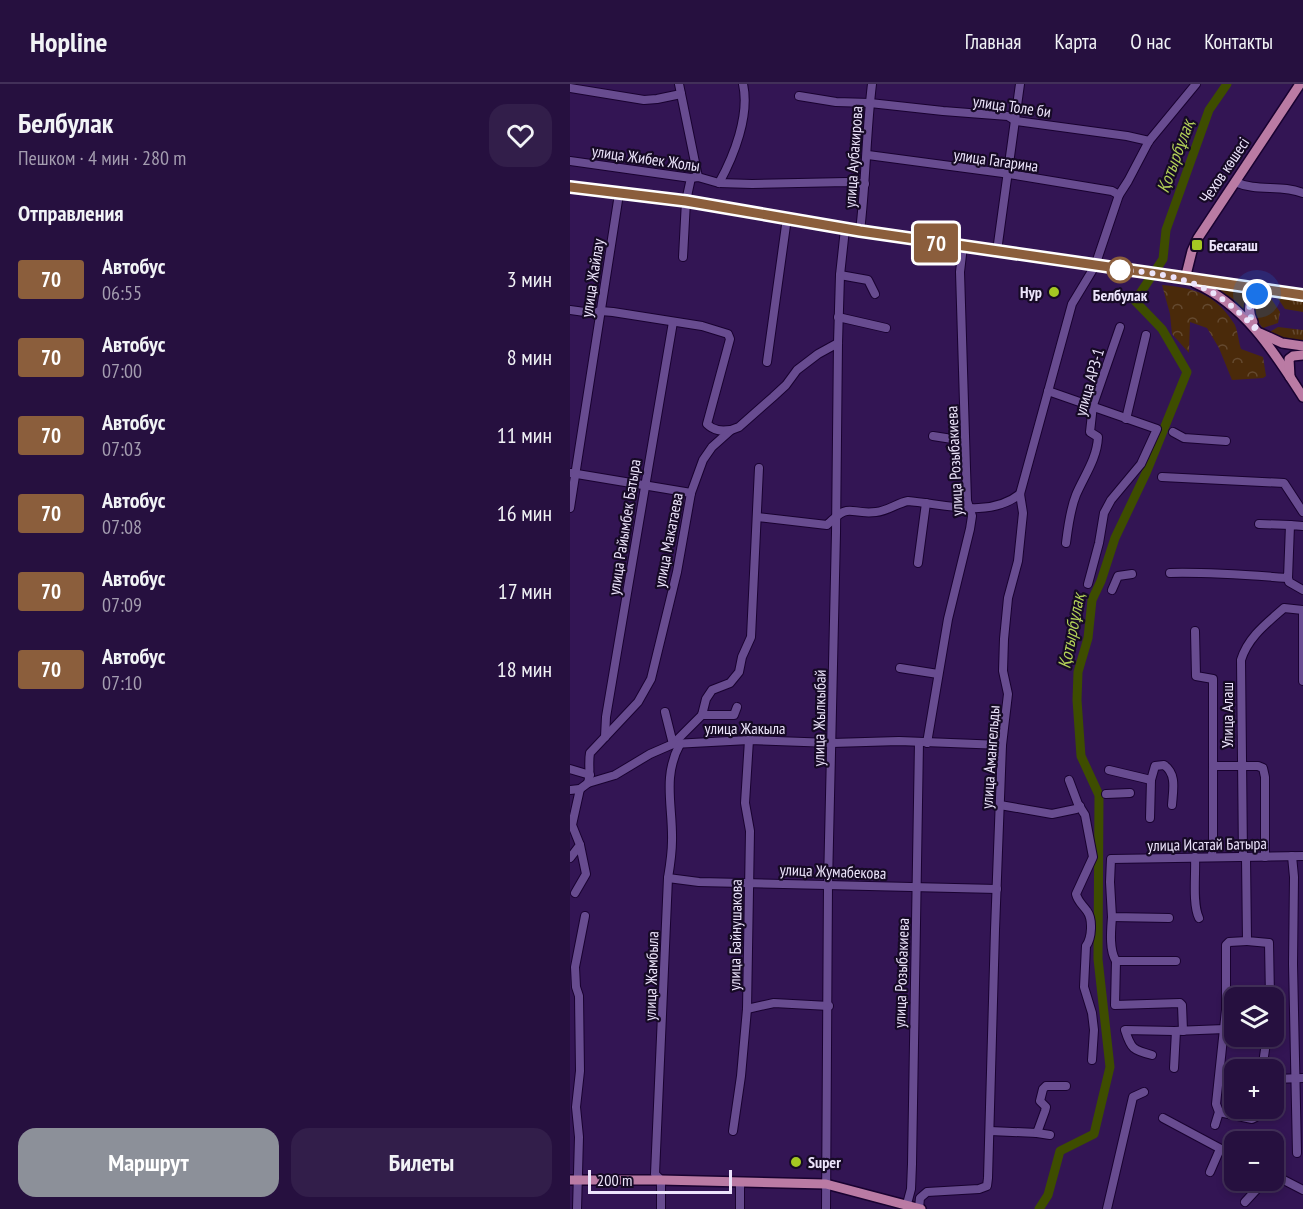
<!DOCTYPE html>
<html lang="ru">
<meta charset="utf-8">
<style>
:root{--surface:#26103f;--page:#321e4a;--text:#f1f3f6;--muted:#a49db0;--line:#423059;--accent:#8c9099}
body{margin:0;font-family:"PT Sans Narrow",sans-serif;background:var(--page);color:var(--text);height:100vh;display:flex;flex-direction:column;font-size:22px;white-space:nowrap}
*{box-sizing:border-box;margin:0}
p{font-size:20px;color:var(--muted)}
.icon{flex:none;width:33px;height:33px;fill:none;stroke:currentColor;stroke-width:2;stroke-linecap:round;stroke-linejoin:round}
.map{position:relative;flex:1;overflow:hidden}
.panel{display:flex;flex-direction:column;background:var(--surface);width:570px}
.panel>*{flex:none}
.badge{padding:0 12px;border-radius:4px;font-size:21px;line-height:39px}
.controls{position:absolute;left:654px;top:903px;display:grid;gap:12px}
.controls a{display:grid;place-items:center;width:60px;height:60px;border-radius:12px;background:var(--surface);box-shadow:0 3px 9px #0003,0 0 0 2px var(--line);font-size:30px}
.scale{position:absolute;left:18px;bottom:15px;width:144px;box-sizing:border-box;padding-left:6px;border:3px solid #ece4fb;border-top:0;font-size:16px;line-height:21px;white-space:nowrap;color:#ece4fb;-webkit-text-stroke:4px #160a25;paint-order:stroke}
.you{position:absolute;width:30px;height:30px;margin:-15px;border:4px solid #fff;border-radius:50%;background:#1a73e8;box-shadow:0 0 0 9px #1a73e833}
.map>.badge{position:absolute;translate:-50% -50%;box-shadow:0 0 0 3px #fff}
h2{padding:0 18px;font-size:22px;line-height:54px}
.round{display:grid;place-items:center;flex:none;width:63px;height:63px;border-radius:18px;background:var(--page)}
.headline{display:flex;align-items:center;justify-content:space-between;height:102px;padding:0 18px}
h1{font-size:28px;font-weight:700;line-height:45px}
.action{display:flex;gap:12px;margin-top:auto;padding:12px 18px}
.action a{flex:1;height:69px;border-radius:18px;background:var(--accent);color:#fff;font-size:24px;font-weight:700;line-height:69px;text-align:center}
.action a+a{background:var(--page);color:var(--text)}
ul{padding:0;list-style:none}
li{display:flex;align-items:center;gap:18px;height:78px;padding:0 18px}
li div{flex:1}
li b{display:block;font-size:22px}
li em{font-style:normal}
li .badge{min-width:66px;font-weight:700;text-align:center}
header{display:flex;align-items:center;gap:36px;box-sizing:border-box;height:84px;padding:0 30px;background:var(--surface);border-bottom:2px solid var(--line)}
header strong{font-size:28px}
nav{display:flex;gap:33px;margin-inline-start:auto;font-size:21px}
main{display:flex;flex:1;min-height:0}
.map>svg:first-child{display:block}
.grass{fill:url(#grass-tufts)}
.forest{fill:url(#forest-crowns)}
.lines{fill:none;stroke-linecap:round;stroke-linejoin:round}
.river{stroke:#3e4d00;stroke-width:9}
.minor-casing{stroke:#190230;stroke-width:10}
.major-casing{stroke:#190230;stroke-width:12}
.minor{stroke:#684c90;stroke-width:8}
.major{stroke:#ba7ba4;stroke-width:9}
.line-casing{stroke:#fff;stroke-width:14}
.line{stroke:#8b5e3c;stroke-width:9}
.walk{stroke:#ece4fb;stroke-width:6;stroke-dasharray:0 10.8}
.poi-dot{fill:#a5c822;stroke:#160a25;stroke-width:2}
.stop-dot{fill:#fff;stroke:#8b5e3c;stroke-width:3}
.labels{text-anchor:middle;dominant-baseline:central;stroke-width:4.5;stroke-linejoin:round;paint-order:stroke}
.street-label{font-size:16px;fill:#ece4fb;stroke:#160a25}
.poi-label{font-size:16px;font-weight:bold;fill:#ece4fb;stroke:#160a25;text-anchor:start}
.stop-label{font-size:16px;font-weight:bold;fill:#ece4fb;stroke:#160a25}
.water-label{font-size:18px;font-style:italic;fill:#b2d058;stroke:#160a25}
</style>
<header>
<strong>Hopline</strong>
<nav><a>Главная</a><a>Карта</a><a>О нас</a><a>Контакты</a></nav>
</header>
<main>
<section class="panel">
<div class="headline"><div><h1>Белбулак</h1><p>Пешком · 4 мин · 280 m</p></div><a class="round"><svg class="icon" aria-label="heart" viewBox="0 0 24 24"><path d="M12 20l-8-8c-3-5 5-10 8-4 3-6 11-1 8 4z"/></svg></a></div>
<h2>Отправления</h2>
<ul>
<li><span class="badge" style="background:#8b5e3c;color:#fff">70</span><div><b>Автобус</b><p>06:55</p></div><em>3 мин</em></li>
<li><span class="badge" style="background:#8b5e3c;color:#fff">70</span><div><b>Автобус</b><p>07:00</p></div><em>8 мин</em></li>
<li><span class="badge" style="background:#8b5e3c;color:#fff">70</span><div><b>Автобус</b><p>07:03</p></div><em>11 мин</em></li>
<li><span class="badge" style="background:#8b5e3c;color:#fff">70</span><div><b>Автобус</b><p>07:08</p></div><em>16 мин</em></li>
<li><span class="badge" style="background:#8b5e3c;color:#fff">70</span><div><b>Автобус</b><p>07:09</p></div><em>17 мин</em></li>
<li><span class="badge" style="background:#8b5e3c;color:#fff">70</span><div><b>Автобус</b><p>07:10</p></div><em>18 мин</em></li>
</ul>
<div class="action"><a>Маршрут</a><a>Билеты</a></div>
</section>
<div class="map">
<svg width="733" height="1125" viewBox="0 0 733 1125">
<defs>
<pattern id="grass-tufts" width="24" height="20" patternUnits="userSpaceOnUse" patternTransform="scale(1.5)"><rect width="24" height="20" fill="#4a2a0a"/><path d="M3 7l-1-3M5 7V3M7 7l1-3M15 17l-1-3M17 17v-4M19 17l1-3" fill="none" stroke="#64492f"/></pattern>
<pattern id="forest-crowns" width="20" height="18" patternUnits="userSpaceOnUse" patternTransform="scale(1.5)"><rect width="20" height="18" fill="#4a2a0a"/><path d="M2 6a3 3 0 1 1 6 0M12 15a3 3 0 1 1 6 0" fill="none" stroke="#64492f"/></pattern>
</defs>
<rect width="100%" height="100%" fill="#331554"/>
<g class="grass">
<polygon points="639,200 684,209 678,230 663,215"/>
<path d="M 693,212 L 700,213 L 710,228 L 708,239 L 693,244 C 684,235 679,219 693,212 Z"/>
<polygon points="707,213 733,216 733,228 715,225"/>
<polygon points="708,243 733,246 733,260 722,259 698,249"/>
</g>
<path class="forest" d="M 592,201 C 624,204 644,209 663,238 C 668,244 668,257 671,265 L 693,273 L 696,292 L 693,294 L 662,296 L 649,264 L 637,244 L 620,238 L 619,269 L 602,250 L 600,230 Z"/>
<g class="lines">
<polyline class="river" points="469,1125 478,1111 490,1067 524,1050 540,983 528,875 529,711 511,672 507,616 508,588 518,554 522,516 531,497 545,454 576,389 617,288 592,245 565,217 593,175 596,146 639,26 657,0"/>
<g class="minor-casing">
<g id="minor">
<polyline points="109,0 128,93"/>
<polyline points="0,4 74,16 87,15 111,10"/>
<polyline points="229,12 266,18 300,19 373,27 438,32 446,37 557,52 579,57"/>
<polyline points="298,71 433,89 542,107 549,111"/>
<polyline points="0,77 121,94 128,93 149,99 182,100 277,98 295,100"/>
<path d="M 665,98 C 687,108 711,100 733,109"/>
<path d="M 149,99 C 164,72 180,31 173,0"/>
<path d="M 290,147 C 296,98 296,49 302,0"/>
<polyline points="427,167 450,0"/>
<polyline points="113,173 116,117 121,94"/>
<polyline points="270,191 298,196 305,210"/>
<path d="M 0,226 L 22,229 L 31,227 L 43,228 L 132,242 L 158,250 L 160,255 L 137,340 C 144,347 151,347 161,346"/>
<polyline points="268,233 316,244"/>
<polyline points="197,278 217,134"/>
<polyline points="478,307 587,345 571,380 541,416 534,429 529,459 518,500"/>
<polyline points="556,335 576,251"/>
<polyline points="603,348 614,354 656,357"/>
<polyline points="363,352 395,357"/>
<polyline points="1,389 121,409"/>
<polyline points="592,393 714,399 733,428"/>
<polyline points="0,424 49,110"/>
<path d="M 187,433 L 257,441 C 281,417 278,431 306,428 C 318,427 327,419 338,417 C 374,420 419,435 450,410"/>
<polyline points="689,440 720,441"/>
<path d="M 496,459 C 498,443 500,426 506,411 C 514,392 527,375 528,353 L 520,348 L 523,321 L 550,243"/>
<polyline points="348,479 356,419"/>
<path d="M 600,489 C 639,488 679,491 718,494 L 720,441 L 733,442"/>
<polyline points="718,494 719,498 733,506"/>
<polyline points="542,506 548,492 562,490"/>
<polyline points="733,526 733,597"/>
<polyline points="625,547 626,592 643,595 643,755 642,772"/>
<polyline points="330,584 368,590"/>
<polyline points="95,628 103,660 132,631 136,615 142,606 160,599 169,588 172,573 181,553 189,384"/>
<polyline points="132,631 164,631 167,623"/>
<polyline points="35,653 36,633 103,238"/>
<polyline points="357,659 378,535 400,445 402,432 397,417 390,188 393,162"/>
<polyline points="643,682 688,682 693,684 695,693 695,773"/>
<polyline points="0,685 20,691"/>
<polyline points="539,686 581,696 580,734"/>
<path d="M 499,696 L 508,720 L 515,731 L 523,773 L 506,810 C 508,818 513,821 517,827 C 523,835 522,854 516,862 L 514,903 L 522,929 L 524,946 L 522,976"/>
<path d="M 581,696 L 585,682 L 594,681 C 607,690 603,706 602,721"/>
<path d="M 18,699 C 21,689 18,680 20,669 L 68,618 L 81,595 L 107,488 L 121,409 L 133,376 L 142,363 L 161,346 L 169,343 L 203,313 L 216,301 L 227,286 L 248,270 L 268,259"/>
<polyline points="0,706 10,705 18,699 45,691 80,670 103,660 179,656 262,659 329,657 432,661"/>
<polyline points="536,710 560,709"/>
<polyline points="430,721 482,730 506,725 510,722"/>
<polyline points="722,772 724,793 723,880 727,1069"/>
<path d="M 625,773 C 626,789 622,820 629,834"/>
<path d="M 673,773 L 671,576 C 678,553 697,539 714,524 L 733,526"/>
<polyline points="676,773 677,857 699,859 700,914"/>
<polyline points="0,774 10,761 2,741 10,705"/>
<polyline points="98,794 129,798 427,805"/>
<polyline points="5,809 16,790 10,761"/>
<path d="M 542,833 C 541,846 539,866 546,877 L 606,877"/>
<polyline points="599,834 542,833 540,798 541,775 733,772"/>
<polyline points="546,877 545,921 610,919 612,921 613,947"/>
<polyline points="177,925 204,919 259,922"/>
<path d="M 582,971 C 563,966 561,965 555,946 L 604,947 L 655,945"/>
<polyline points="604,984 606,947"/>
<polyline points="692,986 697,952"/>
<polyline points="704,995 733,994"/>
<polyline points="649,1028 682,1035 686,1033 688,1024"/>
<polyline points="593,1034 664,1072"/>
<polyline points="645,1041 649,1028 646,1020 656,926 656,861 659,858 677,857"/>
<polyline points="163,1047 171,992 177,925 180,747 175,719 179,656"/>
<polyline points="420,1047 467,1049 475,1027 476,1023 470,1017 473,1005 476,1002 496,1002"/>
<polyline points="467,1049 480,1051"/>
<polyline points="640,1088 650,1065"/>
<polyline points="704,1091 733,1106"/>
<polyline points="170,1098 170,1125"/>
<polyline points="675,1118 687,1105 690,1096"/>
<polyline points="337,1120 341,1105 342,1080 349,658"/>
<polyline points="349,1124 350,1114 357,1108 409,1105 417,1102 418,1094 425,846 432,661 438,610 433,587 434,555 438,514 448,477 453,429 450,410 502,220 525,182 549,111 558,97 579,57 626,0"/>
<polyline points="7,1125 9,1053 6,1023 10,987 9,912 6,903 5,883 15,832"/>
<path d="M 91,1125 L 91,1096 L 85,1090 L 98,794 C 100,782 102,769 102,757 C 103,722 92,693 110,660"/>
<polyline points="256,1125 258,800 266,449 268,259 270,191 275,145"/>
<polyline points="537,1125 563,1013 574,1008"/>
</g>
</g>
<g class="major-casing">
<g id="major">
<polyline points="0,103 116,117 290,147 733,211"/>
<polyline points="615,195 622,167 628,154 730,0"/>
<path d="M 625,199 C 676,222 704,268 733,313"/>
<path d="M 683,238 C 675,222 681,210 698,206"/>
<polyline points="690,249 712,259 733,262"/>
<polyline points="720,293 719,275 723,272 733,271"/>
<polyline points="0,1096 91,1096 256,1100 351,1125"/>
</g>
</g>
<use href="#minor" class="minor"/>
<use href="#major" class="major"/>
</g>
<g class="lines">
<g class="line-casing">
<polyline id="line" points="0,103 116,117 290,147 733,211"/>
</g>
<use href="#line" class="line"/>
<path class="walk" d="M 550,186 C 611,190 647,201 688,248 C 681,234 673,223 687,210"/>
</g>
<g class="poi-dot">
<rect x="621" y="155" width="12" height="12" rx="3"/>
<circle cx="484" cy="208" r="6"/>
<circle cx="226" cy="1078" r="6"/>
</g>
<circle class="stop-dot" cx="550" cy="186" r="12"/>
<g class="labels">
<g class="street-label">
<text transform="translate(442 22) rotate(8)">улица Толе би</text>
<text transform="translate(283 73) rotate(-86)">улица Аубакирова</text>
<text transform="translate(76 74) rotate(8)">улица Жибек Жолы</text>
<text transform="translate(426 76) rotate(8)">улица Гагарина</text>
<text transform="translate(654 86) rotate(-56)">Чехов көшесі</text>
<text transform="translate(22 194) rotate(-81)">улица Жайлау</text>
<text transform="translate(519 298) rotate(-74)">улица АРЗ-1</text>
<text transform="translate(384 377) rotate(-93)">улица Розыбакиева</text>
<text transform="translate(54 443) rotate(-81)">улица Райымбек Батыра</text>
<text transform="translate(98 456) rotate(-79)">улица Макатаева</text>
<text transform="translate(657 631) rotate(-90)">Улица Алаш</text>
<text transform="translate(249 634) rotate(-89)">улица Жылкыбай</text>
<text x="175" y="644">улица Жакыла</text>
<text transform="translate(420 673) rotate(-86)">улица Амангельды</text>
<text transform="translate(637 760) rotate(-1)">улица Исатай Батыра</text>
<text transform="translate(263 787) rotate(2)">улица Жумабекова</text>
<text transform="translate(165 851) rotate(-89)">улица Байнушакова</text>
<text transform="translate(331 889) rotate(-88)">улица Розыбакиева</text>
<text transform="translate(81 892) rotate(-88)">улица Жамбыла</text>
</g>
<g class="poi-label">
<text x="639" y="161">Бесағаш</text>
<text x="472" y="208" text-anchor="end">Нур</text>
<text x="238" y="1078">Super</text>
</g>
<g class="stop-label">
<text x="550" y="211">Белбулак</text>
</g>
<g class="water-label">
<text transform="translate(605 72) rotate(-70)">Қотырбұлақ</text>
<text transform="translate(501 547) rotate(-79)">Қотырбұлақ</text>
</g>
</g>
</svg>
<div class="controls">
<a><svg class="icon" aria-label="layers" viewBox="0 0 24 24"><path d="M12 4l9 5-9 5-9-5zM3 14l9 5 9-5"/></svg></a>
<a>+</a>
<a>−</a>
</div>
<div class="scale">200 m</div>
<div class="you" style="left:687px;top:210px"></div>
<b class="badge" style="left:366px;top:159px;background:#8b5e3c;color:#fff">70</b>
</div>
</main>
